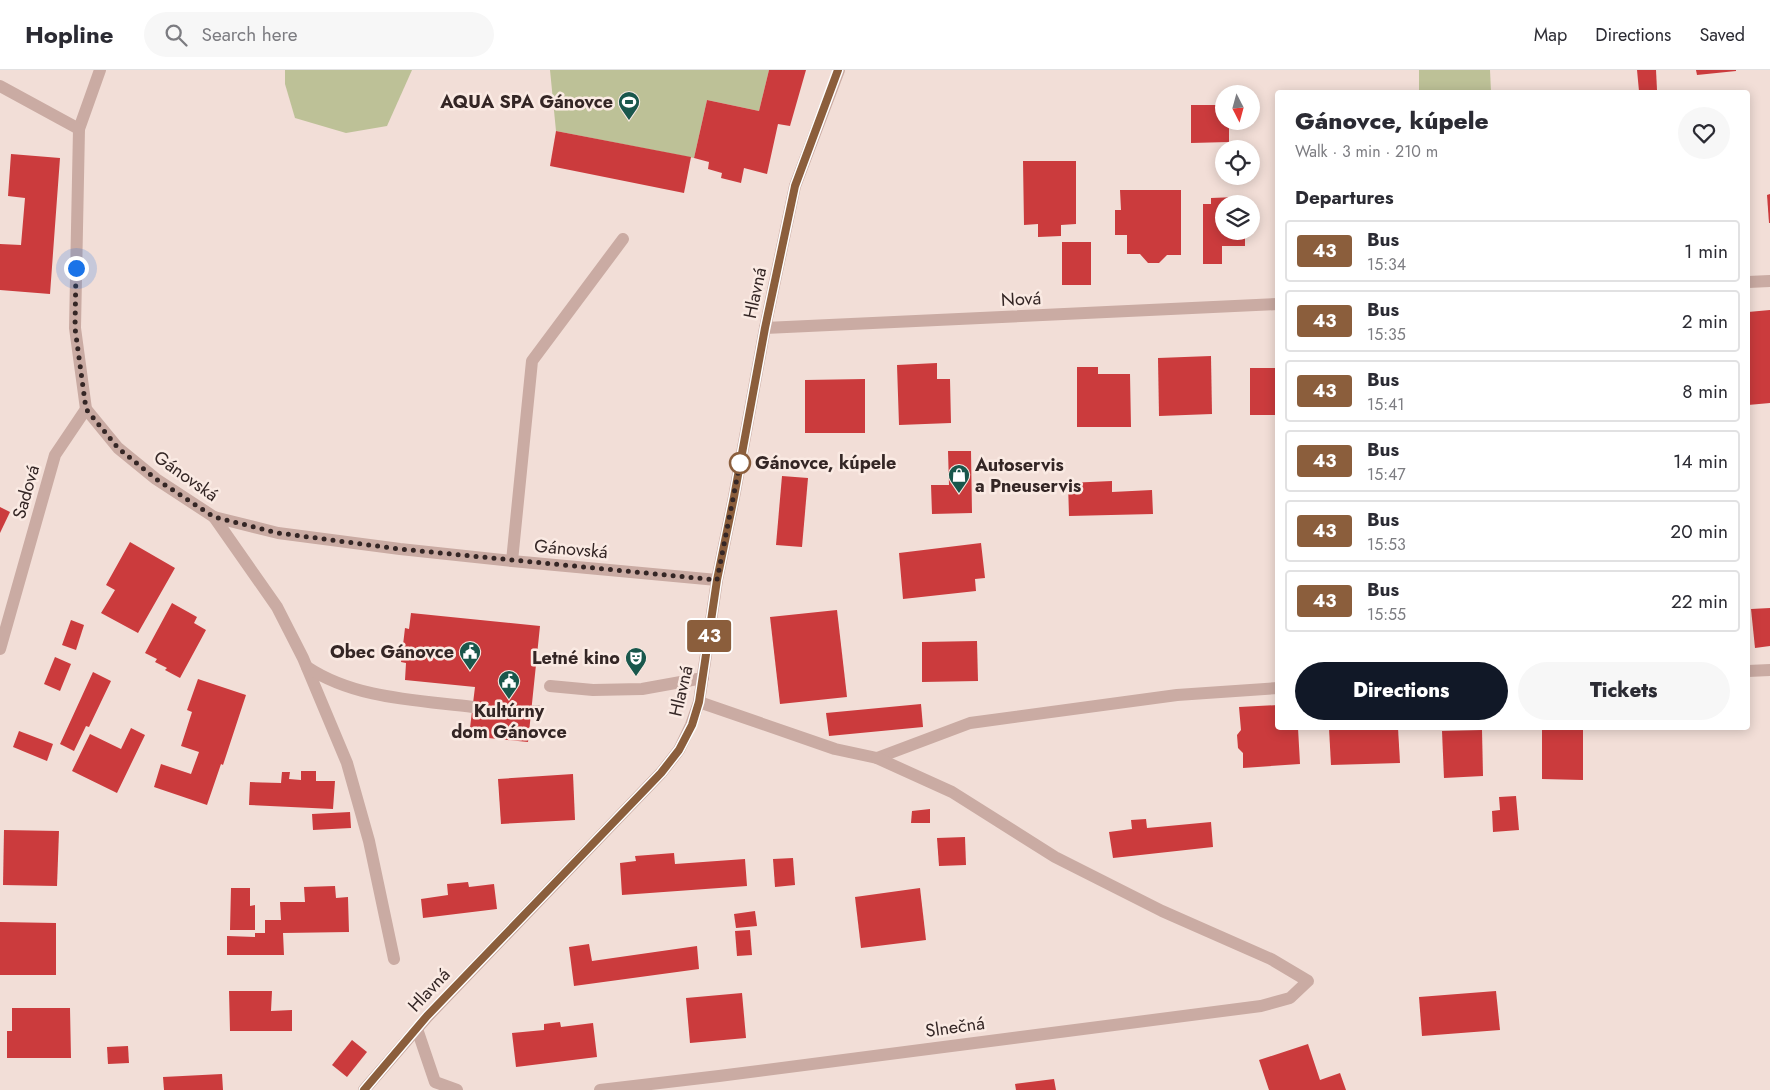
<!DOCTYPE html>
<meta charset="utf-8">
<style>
:root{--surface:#fff;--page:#f7f7f7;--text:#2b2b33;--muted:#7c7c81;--line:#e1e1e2;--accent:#111827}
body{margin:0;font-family:Jost,sans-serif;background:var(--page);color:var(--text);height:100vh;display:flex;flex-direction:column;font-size:19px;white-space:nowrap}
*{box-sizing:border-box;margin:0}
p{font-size:16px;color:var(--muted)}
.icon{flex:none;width:28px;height:28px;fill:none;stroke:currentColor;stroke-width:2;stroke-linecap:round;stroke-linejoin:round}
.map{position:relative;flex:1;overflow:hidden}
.side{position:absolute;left:1275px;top:20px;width:475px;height:640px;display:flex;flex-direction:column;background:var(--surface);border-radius:5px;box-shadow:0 2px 12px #0003}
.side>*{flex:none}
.badge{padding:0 10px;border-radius:4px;font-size:18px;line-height:32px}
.needle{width:32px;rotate:174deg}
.buttons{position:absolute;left:1215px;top:15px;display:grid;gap:10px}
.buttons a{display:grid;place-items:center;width:45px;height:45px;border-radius:50%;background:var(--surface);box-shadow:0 2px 12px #0003;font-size:25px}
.you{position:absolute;width:25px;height:25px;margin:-12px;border:4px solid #fff;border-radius:50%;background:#1a73e8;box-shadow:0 0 0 8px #1a73e833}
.map>.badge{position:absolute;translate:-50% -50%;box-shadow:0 0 0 2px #fff}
h2{padding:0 20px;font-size:19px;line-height:45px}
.round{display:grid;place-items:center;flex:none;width:52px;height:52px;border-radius:26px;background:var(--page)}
.head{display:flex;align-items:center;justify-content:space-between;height:85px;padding:0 20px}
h1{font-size:24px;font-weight:800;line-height:38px}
.action{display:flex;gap:10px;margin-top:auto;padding:10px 20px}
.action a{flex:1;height:58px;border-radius:30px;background:var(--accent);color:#fff;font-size:20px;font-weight:800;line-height:58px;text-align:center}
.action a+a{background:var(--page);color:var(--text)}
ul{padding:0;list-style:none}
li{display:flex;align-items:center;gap:15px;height:62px;margin:0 10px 8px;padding:0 10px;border:2px solid var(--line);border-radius:5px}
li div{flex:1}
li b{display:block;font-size:19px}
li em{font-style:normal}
li .badge{min-width:55px;font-weight:700;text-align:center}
header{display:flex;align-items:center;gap:30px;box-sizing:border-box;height:70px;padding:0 25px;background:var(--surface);border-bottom:1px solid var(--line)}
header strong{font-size:24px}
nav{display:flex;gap:28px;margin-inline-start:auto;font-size:18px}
.search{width:350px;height:45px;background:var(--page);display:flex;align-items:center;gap:12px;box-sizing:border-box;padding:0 18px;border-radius:28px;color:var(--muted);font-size:19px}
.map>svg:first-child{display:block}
.green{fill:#bdc197}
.building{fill:#cb3b3d}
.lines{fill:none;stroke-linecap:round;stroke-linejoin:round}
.minor{stroke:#caaba3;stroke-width:12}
.line-casing{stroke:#fff;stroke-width:11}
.line{stroke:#8b5e3c;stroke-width:8}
.walk{stroke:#342625;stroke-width:5;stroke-dasharray:0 9}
.stop-dot{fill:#fff;stroke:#8b5e3c;stroke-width:2.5}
.labels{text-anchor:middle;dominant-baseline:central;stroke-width:5;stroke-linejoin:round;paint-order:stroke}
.poi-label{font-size:18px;font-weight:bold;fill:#342625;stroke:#faeae3;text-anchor:end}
.street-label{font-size:18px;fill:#342625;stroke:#faeae3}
.stop-label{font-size:18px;font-weight:bold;fill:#342625;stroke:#faeae3;text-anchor:start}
</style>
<header>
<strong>Hopline</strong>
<div class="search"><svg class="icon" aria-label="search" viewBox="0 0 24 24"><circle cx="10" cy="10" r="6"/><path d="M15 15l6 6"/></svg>Search here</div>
<nav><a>Map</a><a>Directions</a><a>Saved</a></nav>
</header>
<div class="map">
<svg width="1770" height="1020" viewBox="0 0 1770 1020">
<rect width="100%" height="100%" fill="#f2ded7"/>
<g class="green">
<polygon points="285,0 412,0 387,56 346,63 295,48 285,14"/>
<polygon points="550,0 769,0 759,41 707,30 694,88 556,61"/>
<polygon points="1419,0 1490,0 1491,22 1419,22"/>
</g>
<g class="building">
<polygon points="769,0 806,0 790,56 778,54 767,104 744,98 741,113 721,108 722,103 708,99 709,92 694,88 707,30 759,41"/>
<polygon points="1637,0 1656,0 1657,20 1639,21"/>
<polygon points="1696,0 1736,0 1736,1 1697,5"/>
<polygon points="1191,35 1224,35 1224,51 1229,51 1229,72 1191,73"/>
<polygon points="556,61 691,87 684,123 550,96"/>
<polygon points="11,84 60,88 50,224 0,220 0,174 21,175 25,128 8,126"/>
<polygon points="1023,91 1076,91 1076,154 1061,155 1061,166 1038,167 1038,154 1024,155"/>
<polygon points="1120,120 1181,120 1181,185 1167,185 1159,193 1148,193 1140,184 1127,184 1127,165 1115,165 1115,140 1121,140"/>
<polygon points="1770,124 1770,153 1769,153 1767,125"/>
<polygon points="1237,127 1237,134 1224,134 1224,161 1245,161 1245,176 1222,176 1222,194 1203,194 1203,134 1211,134 1211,128"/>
<rect x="1062" y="172" width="29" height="43"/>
<polygon points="1770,240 1770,333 1748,335 1748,242"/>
<polygon points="1211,286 1212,344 1159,346 1158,288"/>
<polygon points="937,293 937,309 950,309 951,353 899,355 897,295"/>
<polygon points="1077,297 1098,297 1098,304 1130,304 1131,357 1077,357"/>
<rect x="1250" y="298" width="28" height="47"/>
<polygon points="865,309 865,363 805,363 805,310"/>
<polygon points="948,381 971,381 972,443 932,444 931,415 949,415"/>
<polygon points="782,406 808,408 802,477 776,475"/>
<polygon points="1112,411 1112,422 1152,420 1153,444 1069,446 1068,413"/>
<polygon points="0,437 10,442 0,463"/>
<polygon points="130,472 175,498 138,563 101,543 115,520 106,515"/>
<polygon points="981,473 985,508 975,509 976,521 903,529 899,483"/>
<polygon points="172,533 197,547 194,553 206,560 180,608 165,600 167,598 155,592 157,589 145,583"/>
<polygon points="1770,538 1770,576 1755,578 1751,539"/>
<polygon points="837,540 847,627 780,634 770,547"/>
<polygon points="411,543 540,556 528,672 469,666 475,617 405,610 406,593 401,592 405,558 409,559"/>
<polygon points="71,550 84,555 76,580 62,575"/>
<polygon points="977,571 978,611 922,612 922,572"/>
<polygon points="55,587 71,594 60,621 44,614"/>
<polygon points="93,602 111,611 89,657 86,656 74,681 60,674"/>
<polygon points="198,609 246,625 223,695 221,694 207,735 154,717 161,694 191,704 199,682 181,676 192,642 187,640"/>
<polygon points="921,634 923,657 829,666 826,643"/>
<polygon points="1278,635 1278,658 1298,658 1300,694 1243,698 1243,683 1238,678 1237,665 1241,660 1239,637"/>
<polygon points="131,658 145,665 117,723 72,701 90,664 121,679"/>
<polygon points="1329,658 1398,658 1400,693 1331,695"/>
<polygon points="1542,658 1583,658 1583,710 1542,709"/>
<polygon points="1482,660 1483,706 1444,708 1442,661"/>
<polygon points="19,661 53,674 47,691 13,677"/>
<polygon points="301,701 316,701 316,711 335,711 333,739 249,735 250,712 281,713 282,702 290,702 289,709 301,710"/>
<polygon points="573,704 575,750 501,754 498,709"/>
<polygon points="1516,726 1519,760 1493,762 1492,741 1500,740 1499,727"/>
<polygon points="930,739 930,753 911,753 912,741"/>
<polygon points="350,742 351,758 313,760 312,744"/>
<polygon points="1146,749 1147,758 1211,752 1213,777 1113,788 1109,762 1132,759 1131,750"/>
<polygon points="4,760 59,761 57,816 3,815"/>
<polygon points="965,767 966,795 939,796 937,768"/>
<polygon points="674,783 675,794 745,789 747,816 622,825 620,793 636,791 635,786"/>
<polygon points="793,788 795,815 775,817 773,789"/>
<polygon points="468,812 469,817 494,814 497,839 423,848 421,829 448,825 447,814"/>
<polygon points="335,816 336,828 348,827 349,862 283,863 284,885 227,885 227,866 255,867 255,863 265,863 265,850 281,850 280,832 305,832 304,817"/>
<polygon points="231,818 250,818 250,836 255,835 255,860 230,860"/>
<polygon points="920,818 926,870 861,878 855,827"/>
<polygon points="755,841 757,856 736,858 734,844"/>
<polygon points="0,852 56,853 56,905 0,905"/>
<polygon points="750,860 752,885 737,886 735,861"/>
<polygon points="589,874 592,891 697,876 699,899 574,916 569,877"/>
<polygon points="229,921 272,921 271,941 292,940 292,961 230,961"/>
<polygon points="1496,921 1500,960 1422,966 1419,927"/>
<polygon points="742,923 746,968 690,973 686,928"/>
<polygon points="12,938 70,938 71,988 7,988 7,961 12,961"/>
<polygon points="560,952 561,957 593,953 597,987 516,997 512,963 544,960 544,954"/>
<polygon points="352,970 367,982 347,1007 332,995"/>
<polygon points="1308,974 1320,1010 1340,1003 1346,1020 1269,1020 1259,990"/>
<polygon points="128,976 129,993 108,994 107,977"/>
<polygon points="222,1004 223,1020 164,1020 163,1007"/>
<polygon points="1054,1009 1056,1020 1016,1020 1015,1014"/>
</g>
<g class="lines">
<g class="minor">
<polyline points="100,0 79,59 75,258 86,339 118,378 156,409 214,447 278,463 400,479 512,491 717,510"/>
<polyline points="0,16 79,59"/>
<polyline points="1748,212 1770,211"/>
<polyline points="765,258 1278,234"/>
<polyline points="214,447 277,537 303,588 347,693 369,771 394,889"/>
<polyline points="512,491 532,291 623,169"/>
<polyline points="0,579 55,385 86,339"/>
<path d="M 307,597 C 355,629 417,630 473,637"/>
<polyline points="1748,601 1770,600"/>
<polyline points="550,616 593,620 642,619 703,608"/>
<polyline points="699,632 835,679 877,688 970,653 1177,625 1278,618"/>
<polyline points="531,642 537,641"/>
<polyline points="417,959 435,1012 457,1020"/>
<polyline points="364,1020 427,947 661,703 679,680 691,655 699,632 717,510 734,427 765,258 795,116 839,0"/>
<polyline points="600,1020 719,1006 1261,936 1290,928 1308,911 1271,889 1162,841 1055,787 952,722 877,688"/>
</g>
</g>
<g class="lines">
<g class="line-casing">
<polyline id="line" points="364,1020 427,946 661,703 679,680 692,655 699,632 717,510 734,427 765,258 795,116 838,0"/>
</g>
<use href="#line" class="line"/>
<polyline class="walk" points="76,198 75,258 86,339 118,378 156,409 214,447 278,463 400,479 717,510 740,393"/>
</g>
<defs>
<g id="stadium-pin" transform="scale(1.125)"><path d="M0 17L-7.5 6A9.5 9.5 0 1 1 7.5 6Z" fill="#19574c" stroke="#faeae3"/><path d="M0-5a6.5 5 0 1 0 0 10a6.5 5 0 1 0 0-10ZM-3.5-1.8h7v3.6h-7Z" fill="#fff"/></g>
<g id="shop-pin" transform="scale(1.125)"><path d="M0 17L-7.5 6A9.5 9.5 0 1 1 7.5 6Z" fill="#19574c" stroke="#faeae3"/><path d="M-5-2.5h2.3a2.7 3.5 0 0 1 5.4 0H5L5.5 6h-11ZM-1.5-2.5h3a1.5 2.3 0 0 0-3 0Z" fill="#fff"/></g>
<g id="civic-pin" transform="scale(1.125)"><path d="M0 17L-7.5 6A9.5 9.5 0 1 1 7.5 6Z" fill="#19574c" stroke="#faeae3"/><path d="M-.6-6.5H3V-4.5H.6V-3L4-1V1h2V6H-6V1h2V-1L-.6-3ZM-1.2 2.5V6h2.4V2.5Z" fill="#fff"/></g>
<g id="theatre-pin" transform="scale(1.125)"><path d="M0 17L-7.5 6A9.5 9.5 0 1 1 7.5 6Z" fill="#19574c" stroke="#faeae3"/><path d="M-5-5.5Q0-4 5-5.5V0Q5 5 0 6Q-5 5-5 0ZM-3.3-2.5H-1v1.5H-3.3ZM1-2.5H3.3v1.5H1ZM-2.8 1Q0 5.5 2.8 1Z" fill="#fff"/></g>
</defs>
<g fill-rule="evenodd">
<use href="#stadium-pin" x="629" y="32"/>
<use href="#shop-pin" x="959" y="405"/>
<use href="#civic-pin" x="470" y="582"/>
<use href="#theatre-pin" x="636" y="588"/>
<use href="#civic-pin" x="509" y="611"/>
</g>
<circle class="stop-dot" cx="740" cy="393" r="10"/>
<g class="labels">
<g class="poi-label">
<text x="613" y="32">AQUA SPA Gánovce</text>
<text x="975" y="395" text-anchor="start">Autoservis<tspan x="975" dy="21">a Pneuservis</tspan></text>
<text x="454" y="582">Obec Gánovce</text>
<text x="620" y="588">Letné kino</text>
<text x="509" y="641" text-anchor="middle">Kultúrny<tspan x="509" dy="21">dom Gánovce</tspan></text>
</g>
<g class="street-label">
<text transform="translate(755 223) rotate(-78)">Hlavná</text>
<text transform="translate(1021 229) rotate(-3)">Nová</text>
<text transform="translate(186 406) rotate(35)">Gánovská</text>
<text transform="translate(26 422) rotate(-74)">Sadová</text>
<text transform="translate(571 479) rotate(5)">Gánovská</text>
<text transform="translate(681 621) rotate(-77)">Hlavná</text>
<text transform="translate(429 920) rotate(-47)">Hlavná</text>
<text transform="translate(955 957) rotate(-8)">Slnečná</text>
</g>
<g class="stop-label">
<text x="755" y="393">Gánovce, kúpele</text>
</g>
</g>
</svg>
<div class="buttons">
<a><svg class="needle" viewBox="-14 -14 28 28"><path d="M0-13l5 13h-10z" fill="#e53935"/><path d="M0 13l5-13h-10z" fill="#7c7c81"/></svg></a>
<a><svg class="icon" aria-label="locate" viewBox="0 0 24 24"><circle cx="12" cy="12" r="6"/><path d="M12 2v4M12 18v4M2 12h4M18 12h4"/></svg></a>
<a><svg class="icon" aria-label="layers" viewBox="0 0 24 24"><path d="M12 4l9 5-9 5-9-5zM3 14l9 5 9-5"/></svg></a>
</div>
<div class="you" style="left:76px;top:198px"></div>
<b class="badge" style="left:709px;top:566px;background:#8b5e3c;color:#fff">43</b>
<section class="side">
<div class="head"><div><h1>Gánovce, kúpele</h1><p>Walk · 3 min · 210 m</p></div><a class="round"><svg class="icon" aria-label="heart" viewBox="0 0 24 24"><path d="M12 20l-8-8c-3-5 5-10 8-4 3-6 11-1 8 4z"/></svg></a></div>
<h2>Departures</h2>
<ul>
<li><span class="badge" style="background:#8b5e3c;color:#fff">43</span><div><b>Bus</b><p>15:34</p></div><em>1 min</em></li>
<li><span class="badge" style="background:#8b5e3c;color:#fff">43</span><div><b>Bus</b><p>15:35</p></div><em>2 min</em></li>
<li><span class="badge" style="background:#8b5e3c;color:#fff">43</span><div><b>Bus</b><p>15:41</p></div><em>8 min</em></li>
<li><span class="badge" style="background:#8b5e3c;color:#fff">43</span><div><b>Bus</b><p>15:47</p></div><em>14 min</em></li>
<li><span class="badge" style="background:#8b5e3c;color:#fff">43</span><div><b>Bus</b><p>15:53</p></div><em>20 min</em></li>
<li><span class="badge" style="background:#8b5e3c;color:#fff">43</span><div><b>Bus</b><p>15:55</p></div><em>22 min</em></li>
</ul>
<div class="action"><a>Directions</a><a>Tickets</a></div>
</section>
</div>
